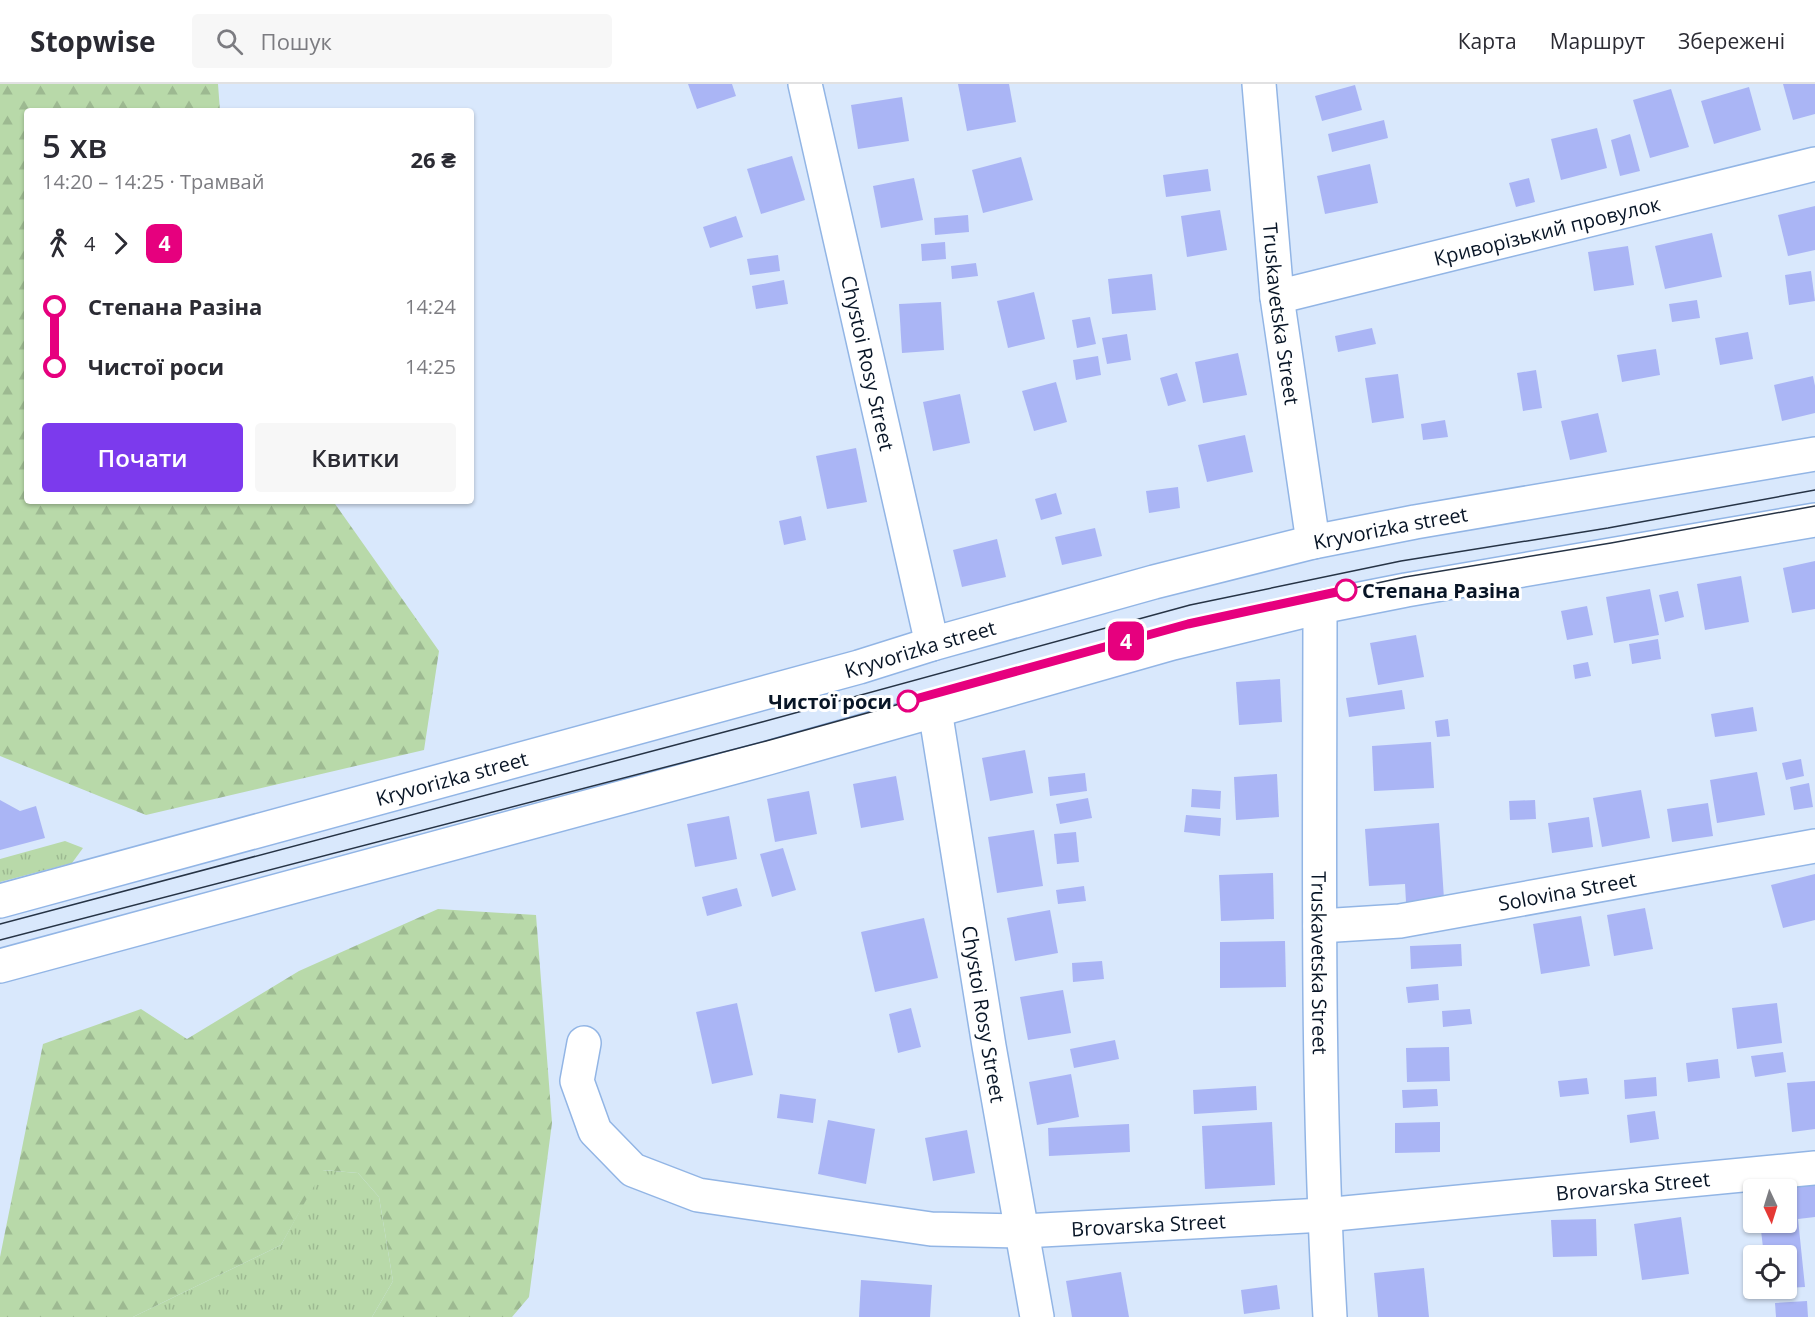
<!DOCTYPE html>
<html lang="uk">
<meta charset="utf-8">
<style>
:root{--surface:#fff;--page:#f7f7f7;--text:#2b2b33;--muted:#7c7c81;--line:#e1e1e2;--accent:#7c3aed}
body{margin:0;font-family:"Open Sans",sans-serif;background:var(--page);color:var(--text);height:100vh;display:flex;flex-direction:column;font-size:22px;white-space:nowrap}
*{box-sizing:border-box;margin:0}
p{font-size:20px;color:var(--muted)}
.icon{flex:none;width:33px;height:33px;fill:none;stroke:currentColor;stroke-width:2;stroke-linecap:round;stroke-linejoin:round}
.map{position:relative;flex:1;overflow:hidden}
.side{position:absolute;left:24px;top:24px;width:450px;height:396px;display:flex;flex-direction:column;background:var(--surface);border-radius:6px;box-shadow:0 2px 4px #0004}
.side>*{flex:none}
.badge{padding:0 12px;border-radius:9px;font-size:21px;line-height:39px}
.needle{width:39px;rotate:176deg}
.tools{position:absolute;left:1743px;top:1095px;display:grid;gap:12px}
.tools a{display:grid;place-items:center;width:54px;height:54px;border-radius:6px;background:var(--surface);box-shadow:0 2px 4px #0004;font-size:30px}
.map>.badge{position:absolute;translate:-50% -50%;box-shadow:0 0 0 3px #fff}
.legs{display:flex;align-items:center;gap:9px;height:66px;padding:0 18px;font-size:20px}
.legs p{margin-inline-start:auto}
.overview{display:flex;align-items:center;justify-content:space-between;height:102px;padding:0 18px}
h1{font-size:33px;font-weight:600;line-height:45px}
.button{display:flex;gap:12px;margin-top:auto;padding:12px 18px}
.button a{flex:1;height:69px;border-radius:6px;background:var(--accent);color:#fff;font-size:24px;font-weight:600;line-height:69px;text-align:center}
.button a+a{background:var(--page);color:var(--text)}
ul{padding:0 18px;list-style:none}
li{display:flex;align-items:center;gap:21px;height:60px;font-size:22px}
li i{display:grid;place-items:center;width:9px;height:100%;margin:0 8px;background:currentColor}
li i::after{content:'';width:15px;height:15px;margin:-8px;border:4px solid;border-radius:50%;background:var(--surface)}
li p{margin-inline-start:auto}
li:first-child i{background:linear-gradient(#0000 50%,currentColor 0)}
li:last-child i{background:linear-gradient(currentColor 50%,#0000 0)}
header{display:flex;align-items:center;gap:36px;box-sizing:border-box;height:84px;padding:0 30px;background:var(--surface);border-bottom:2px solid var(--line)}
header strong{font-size:28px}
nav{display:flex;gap:33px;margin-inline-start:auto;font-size:21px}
.search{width:420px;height:54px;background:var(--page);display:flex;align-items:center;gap:15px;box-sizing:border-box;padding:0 21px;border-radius:6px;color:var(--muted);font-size:22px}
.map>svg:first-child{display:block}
.grass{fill:url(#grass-tufts)}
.forest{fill:url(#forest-firs)}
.building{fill:#aab5f5}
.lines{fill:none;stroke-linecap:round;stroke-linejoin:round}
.minor-casing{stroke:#92b5e5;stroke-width:36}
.major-casing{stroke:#92b5e5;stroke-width:36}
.minor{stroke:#fff;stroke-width:33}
.major{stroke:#fff;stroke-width:33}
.tram{stroke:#263345;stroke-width:1.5}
.line-1-casing{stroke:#fff;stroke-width:14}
.line-1{stroke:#e6007e;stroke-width:9}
.stop-1-dot{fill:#fff;stroke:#e6007e;stroke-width:3}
.labels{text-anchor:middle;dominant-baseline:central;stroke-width:6;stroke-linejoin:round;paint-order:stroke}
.street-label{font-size:20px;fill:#081526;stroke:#fff}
.stop-label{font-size:20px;font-weight:bold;fill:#081526;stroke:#fff;text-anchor:start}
</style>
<header>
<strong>Stopwise</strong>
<div class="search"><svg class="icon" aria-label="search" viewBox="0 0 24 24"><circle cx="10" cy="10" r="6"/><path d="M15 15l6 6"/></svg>Пошук</div>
<nav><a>Карта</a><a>Маршрут</a><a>Збережені</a></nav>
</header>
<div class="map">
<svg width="1815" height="1233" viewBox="0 0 1815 1233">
<defs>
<pattern id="grass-tufts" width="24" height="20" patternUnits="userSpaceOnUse" patternTransform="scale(1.5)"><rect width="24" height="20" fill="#b8d9a9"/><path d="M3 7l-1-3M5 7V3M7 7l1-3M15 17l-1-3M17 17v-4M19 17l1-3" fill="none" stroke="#9db991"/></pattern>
<pattern id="forest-firs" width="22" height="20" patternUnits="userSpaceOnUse" patternTransform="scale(1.5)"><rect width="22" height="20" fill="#b8d9a9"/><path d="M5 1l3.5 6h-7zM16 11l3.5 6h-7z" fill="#9db991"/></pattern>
</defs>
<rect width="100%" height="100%" fill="#d9e8fc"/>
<g class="grass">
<polygon points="65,757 83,764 72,779 0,798 0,775"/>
<polygon points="322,1086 358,1089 379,1113 393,1197 372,1233 133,1233 281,1161"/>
</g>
<g class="forest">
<polygon points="0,0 218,0 220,27 27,27 27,417 333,417 439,567 424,666 146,731 0,672"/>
<polygon points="438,825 536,831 552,1039 529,1213 512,1233 372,1233 393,1197 379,1113 358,1089 323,1086 281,1161 133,1233 0,1233 0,1173 43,960 141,925 187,955 299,887"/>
</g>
<g class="building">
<polygon points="688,0 732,0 736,12 697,25"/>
<polygon points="958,0 1009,0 1016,38 967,47"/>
<polygon points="1783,0 1815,0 1815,30 1793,36"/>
<polygon points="1355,1 1362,26 1322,37 1315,12"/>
<polygon points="1749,3 1761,46 1714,60 1701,17"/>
<polygon points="1671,5 1689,63 1650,74 1633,16"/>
<polygon points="902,13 909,57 858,65 851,21"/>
<polygon points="1384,36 1388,54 1332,68 1328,50"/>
<polygon points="1597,44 1607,84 1561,96 1551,55"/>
<polygon points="1630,50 1640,87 1620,92 1611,56"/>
<polygon points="792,72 805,116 761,130 747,85"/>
<polygon points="1021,73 1033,116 983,129 972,86"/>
<polygon points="1370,80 1378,119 1325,130 1317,92"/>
<polygon points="1208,85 1211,107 1166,113 1163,91"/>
<polygon points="914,94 923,136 881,144 873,102"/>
<polygon points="1529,94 1535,118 1516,123 1509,99"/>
<polygon points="1815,122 1815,166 1788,172 1778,131"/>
<polygon points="1220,126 1227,166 1187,173 1181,132"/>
<polygon points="968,131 969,148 935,151 934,134"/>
<polygon points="736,132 743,153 710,164 703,143"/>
<polygon points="1712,149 1722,193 1665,205 1655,162"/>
<polygon points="945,158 946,175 922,177 921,160"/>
<polygon points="1628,162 1634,201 1594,207 1588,168"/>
<polygon points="778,171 780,187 750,191 747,175"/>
<polygon points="976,179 978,192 952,195 951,182"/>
<polygon points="1811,187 1815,217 1789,221 1785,191"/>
<polygon points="1152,190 1156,226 1112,230 1108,195"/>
<polygon points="784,196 788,220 756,225 752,202"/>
<polygon points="1034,208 1045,255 1008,264 997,217"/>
<polygon points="1697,216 1700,234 1672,238 1669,220"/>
<polygon points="941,218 944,266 902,269 899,220"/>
<polygon points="1090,233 1096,260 1077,264 1072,236"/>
<polygon points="1372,244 1376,260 1338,268 1335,252"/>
<polygon points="1748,248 1753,275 1720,281 1715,254"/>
<polygon points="1127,250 1131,276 1107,280 1102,254"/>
<polygon points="1656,265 1660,291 1622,298 1617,271"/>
<polygon points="1238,269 1247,311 1203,319 1195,278"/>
<polygon points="1098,272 1101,291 1076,296 1073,276"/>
<polygon points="1536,286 1542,324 1523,327 1517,289"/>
<polygon points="1177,289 1186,317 1168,322 1160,294"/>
<polygon points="1398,290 1404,334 1372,339 1365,294"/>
<polygon points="1813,292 1815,302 1815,329 1782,337 1774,301"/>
<polygon points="1056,298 1067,338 1034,347 1022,307"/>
<polygon points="960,310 970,359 933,367 923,318"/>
<polygon points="1598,329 1607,368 1570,376 1561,337"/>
<polygon points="1445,336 1448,353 1423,356 1421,340"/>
<polygon points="1245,351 1253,388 1207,398 1198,361"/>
<polygon points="856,364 867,418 827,425 816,372"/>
<polygon points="1178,403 1180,424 1149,429 1146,407"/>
<polygon points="1056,409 1062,430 1041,436 1035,415"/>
<polygon points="801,432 806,456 784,461 779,437"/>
<polygon points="1095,444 1102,472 1062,481 1055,453"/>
<polygon points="997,455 1006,493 962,503 953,466"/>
<polygon points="1815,477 1815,525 1792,529 1783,484"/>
<polygon points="1741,492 1749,538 1705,546 1697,500"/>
<polygon points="1650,505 1659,551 1614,559 1606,513"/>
<polygon points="1678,507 1684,533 1665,538 1659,511"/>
<polygon points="1587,522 1593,551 1567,556 1561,527"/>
<polygon points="1416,551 1424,593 1378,601 1370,559"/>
<polygon points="1658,555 1661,575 1632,580 1629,560"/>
<polygon points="1588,578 1591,592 1575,595 1573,581"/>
<polygon points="1280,595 1282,638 1239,641 1236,598"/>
<polygon points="1402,606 1405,625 1349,633 1346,614"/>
<polygon points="1753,623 1757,647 1715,653 1711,630"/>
<polygon points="1448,635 1450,652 1437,653 1435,637"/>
<polygon points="1431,658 1434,704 1374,707 1372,662"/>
<polygon points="1025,666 1033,709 990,717 982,674"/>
<polygon points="1801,675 1804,692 1786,696 1782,679"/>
<polygon points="1757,688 1765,731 1717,739 1710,696"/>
<polygon points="1085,689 1087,707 1050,712 1048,693"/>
<polygon points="1277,690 1279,733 1236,736 1234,693"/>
<polygon points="896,692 904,736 861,744 853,700"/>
<polygon points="1809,699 1813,723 1794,726 1790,703"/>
<polygon points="1192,705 1221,707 1220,725 1191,723"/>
<polygon points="1641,706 1650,754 1602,763 1593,714"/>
<polygon points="809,707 817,750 775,758 767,715"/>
<polygon points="1088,714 1092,734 1060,740 1056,720"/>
<polygon points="0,716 20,727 36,722 45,754 0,766"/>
<polygon points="1535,716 1536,735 1510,736 1509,717"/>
<polygon points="1708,719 1713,752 1672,758 1667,725"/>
<polygon points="1186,731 1221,734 1220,752 1184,748"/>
<polygon points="729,732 737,775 695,783 687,740"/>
<polygon points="1589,733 1593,763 1552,769 1548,739"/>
<polygon points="1439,739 1444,815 1406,818 1405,800 1369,802 1365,745"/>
<polygon points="1034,746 1043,802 997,809 988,753"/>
<polygon points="1076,748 1079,778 1057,780 1054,750"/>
<polygon points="783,764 796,806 772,813 760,770"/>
<polygon points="1273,789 1274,835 1221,837 1219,791"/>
<polygon points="1815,790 1815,836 1783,844 1771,801"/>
<polygon points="1084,802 1086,817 1058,820 1056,806"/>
<polygon points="737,804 742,822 707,832 702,813"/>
<polygon points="1645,824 1653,865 1614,872 1607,831"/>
<polygon points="1050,826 1058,869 1015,877 1007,834"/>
<polygon points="1581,832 1590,882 1541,890 1533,840"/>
<polygon points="924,834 938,894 875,908 861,848"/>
<polygon points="1285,857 1286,903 1220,904 1220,858"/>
<polygon points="1461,860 1462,882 1411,885 1410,862"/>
<polygon points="1102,877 1104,895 1073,898 1072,879"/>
<polygon points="1438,900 1439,916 1408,919 1406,903"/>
<polygon points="1063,906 1071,949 1028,956 1020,913"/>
<polygon points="737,919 753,991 712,1000 696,928"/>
<polygon points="1777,919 1782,959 1737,965 1732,924"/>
<polygon points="911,924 921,963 898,969 889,930"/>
<polygon points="1470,925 1472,940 1443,943 1442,927"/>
<polygon points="1115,956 1119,975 1074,984 1070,965"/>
<polygon points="1449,963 1450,997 1407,998 1406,964"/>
<polygon points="1783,968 1786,988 1755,993 1751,972"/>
<polygon points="1718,975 1720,994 1688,998 1686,979"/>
<polygon points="1071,990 1079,1033 1037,1041 1029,998"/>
<polygon points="1656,993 1657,1012 1625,1015 1624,996"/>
<polygon points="1587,994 1589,1010 1560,1013 1558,997"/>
<polygon points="1815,997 1815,1045 1792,1048 1787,999"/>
<polygon points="1256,1002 1257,1026 1194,1030 1193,1006"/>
<polygon points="1437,1005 1438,1022 1403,1024 1402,1006"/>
<polygon points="780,1010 816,1015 813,1039 777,1034"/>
<polygon points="1655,1027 1659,1055 1630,1059 1627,1031"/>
<polygon points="828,1036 875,1045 866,1100 818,1090"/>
<polygon points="1272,1038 1275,1101 1205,1105 1202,1042"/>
<polygon points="1440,1038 1440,1068 1395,1069 1395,1039"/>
<polygon points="1129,1040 1130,1068 1049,1072 1048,1044"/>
<polygon points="967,1046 975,1089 933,1097 925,1054"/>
<polygon points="1815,1100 1815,1133 1798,1135 1805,1203 1786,1204 1786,1172 1764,1172 1760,1138 1786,1138 1786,1106 1777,1106 1776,1104"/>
<polygon points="1681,1133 1689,1190 1642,1196 1634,1140"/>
<polygon points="1596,1135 1597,1172 1553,1173 1551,1136"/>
<polygon points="1424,1184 1429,1233 1378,1233 1374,1189"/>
<polygon points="1121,1188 1129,1233 1072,1233 1066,1197"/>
<polygon points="861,1196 932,1201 930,1233 859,1233"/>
<polygon points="1277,1201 1280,1225 1244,1230 1241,1206"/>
<polygon points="1807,1217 1808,1233 1776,1233 1775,1219"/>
</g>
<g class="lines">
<g class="minor-casing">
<g id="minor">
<path id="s1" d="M 805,0 L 932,560"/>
<path id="s2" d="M 1259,0 L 1277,213 L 1313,458"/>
<path id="s3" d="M 1277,213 L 1815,80"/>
<path id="s4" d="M 1320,523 C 1320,760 1316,997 1330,1233"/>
<path id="s5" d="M 935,626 L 989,962 L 1037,1233"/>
<path id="s6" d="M 1320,842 L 1400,837 L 1815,762"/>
<path id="s7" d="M 584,959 L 577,997 L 595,1047 L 633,1086 L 698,1111 L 931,1145 L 1023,1147 L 1324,1131 L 1815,1084"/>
</g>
</g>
<g class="major-casing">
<g id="major">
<path id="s8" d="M 0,817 L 859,583 L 932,560 L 1154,498 L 1313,458 L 1415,438 L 1815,370"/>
<polyline points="0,882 768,674 1173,559 1320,523 1406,506 1815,436"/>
</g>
</g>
<use href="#minor" class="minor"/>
<use href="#major" class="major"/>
<g class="tram">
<polyline points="0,840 762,638 1190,521 1401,477 1608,444 1815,406"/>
<polyline points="0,856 766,657 1188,540 1405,493 1611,459 1815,422"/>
</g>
</g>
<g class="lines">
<g class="line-1-casing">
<polyline id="line-1" points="908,617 1188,540 1346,506"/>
</g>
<use href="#line-1" class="line-1"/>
</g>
<g class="stop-1-dot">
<circle cx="1346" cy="506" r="10"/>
<circle cx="908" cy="617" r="10"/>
</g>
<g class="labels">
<g class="street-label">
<text stroke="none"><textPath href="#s3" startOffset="278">Криворізький провулок</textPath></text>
<text stroke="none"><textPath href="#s2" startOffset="231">Truskavetska Street</textPath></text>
<text stroke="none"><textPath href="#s1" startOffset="286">Chystoi Rosy Street</textPath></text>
<text stroke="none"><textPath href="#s8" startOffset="1440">Kryvorizka street</textPath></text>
<text stroke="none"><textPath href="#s8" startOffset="954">Kryvorizka street</textPath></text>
<text stroke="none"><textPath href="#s8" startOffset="468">Kryvorizka street</textPath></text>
<text stroke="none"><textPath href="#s6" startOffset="250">Solovina Street</textPath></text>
<text stroke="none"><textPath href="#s4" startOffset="356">Truskavetska Street</textPath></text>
<text stroke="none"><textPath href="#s5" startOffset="308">Chystoi Rosy Street</textPath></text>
<text stroke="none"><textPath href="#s7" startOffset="1155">Brovarska Street</textPath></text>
<text stroke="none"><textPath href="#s7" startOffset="669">Brovarska Street</textPath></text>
</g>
<g class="stop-label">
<text x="1362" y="506">Степана Разіна</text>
<text x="892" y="617" text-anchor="end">Чистої роси</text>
</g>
</g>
</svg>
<div class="tools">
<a><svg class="needle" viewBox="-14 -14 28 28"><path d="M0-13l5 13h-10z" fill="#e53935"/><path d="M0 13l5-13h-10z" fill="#7c7c81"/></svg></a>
<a><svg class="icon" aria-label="locate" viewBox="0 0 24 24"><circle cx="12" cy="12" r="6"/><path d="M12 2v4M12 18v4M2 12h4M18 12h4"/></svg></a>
</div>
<b class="badge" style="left:1126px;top:557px;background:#e6007e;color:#fff">4</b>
<section class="side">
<div class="overview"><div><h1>5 хв</h1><p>14:20 – 14:25 · Трамвай</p></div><b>26 ₴</b></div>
<div class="legs"><svg class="icon" aria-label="walk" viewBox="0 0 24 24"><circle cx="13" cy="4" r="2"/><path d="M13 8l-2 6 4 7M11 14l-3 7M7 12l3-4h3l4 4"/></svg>4<svg class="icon" aria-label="forward" viewBox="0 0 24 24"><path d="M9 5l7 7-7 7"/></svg><b class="badge" style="background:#e6007e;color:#fff">4</b></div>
<ul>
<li><i style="color:#e6007e"></i><b>Степана Разіна</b><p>14:24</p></li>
<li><i style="color:#e6007e"></i><b>Чистої роси</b><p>14:25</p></li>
</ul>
<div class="button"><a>Почати</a><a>Квитки</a></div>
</section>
</div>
